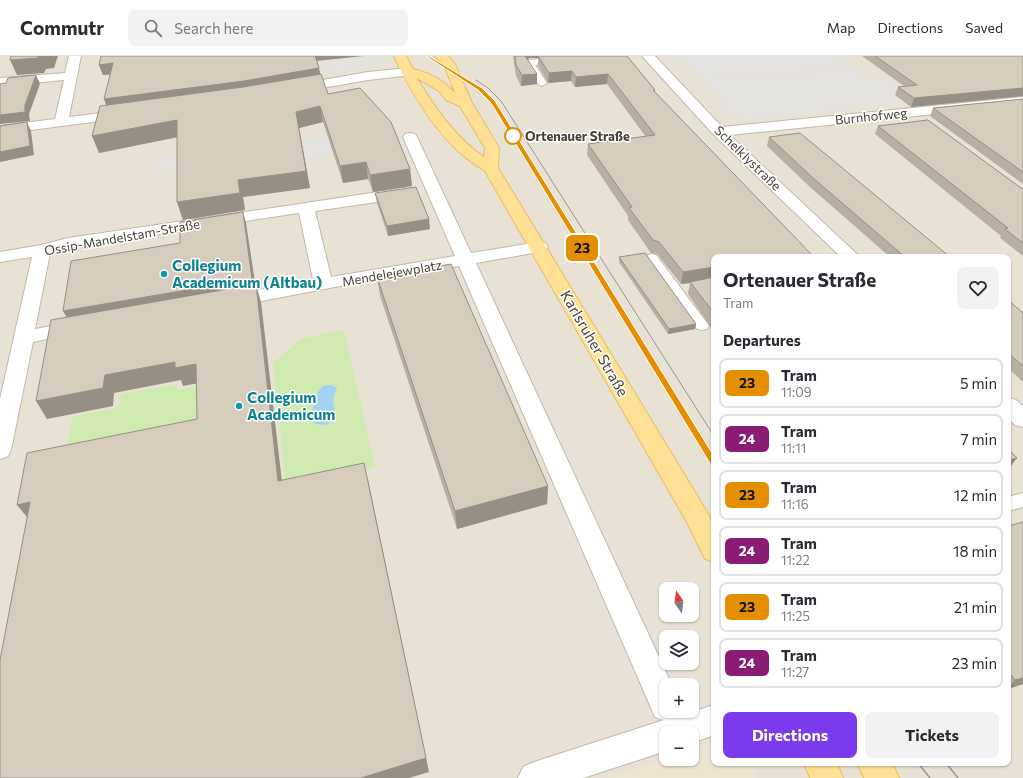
<!DOCTYPE html>
<meta charset="utf-8">
<style>
:root{--surface:#fff;--page:#f2f2f3;--text:#2b2b33;--muted:#7c7c81;--line:#e1e1e2;--accent:#7c3aed}
body{margin:0;font-family:Commissioner,sans-serif;background:var(--page);color:var(--text);height:100vh;display:flex;flex-direction:column;font-size:15px;white-space:nowrap}
*{box-sizing:border-box;margin:0}
p{font-size:13px;color:var(--muted)}
.icon{flex:none;width:22px;height:22px;fill:none;stroke:currentColor;stroke-width:2;stroke-linecap:round;stroke-linejoin:round}
.map{position:relative;flex:1;overflow:hidden}
.details{position:absolute;left:711px;top:198px;width:300px;height:512px;display:flex;flex-direction:column;background:var(--surface);border-radius:8px;box-shadow:0 1px 3px #0004}
.details>*{flex:none}
.badge{padding:0 8px;border-radius:6px;font-size:14px;line-height:26px}
.needle{width:26px;rotate:346deg}
.controls{position:absolute;left:659px;top:526px;display:grid;gap:8px}
.controls a{display:grid;place-items:center;width:40px;height:40px;border-radius:8px;background:var(--surface);box-shadow:0 1px 3px #0004;font-size:20px}
.map>.badge{position:absolute;translate:-50% -50%;box-shadow:0 0 0 2px #fff}
h2{padding:0 12px;font-size:15px;line-height:36px}
.round{display:grid;place-items:center;flex:none;width:42px;height:42px;border-radius:8px;background:var(--page)}
.summary{display:flex;align-items:center;justify-content:space-between;height:68px;padding:0 12px}
h1{font-size:19px;font-weight:700;line-height:30px}
.primary-button{display:flex;gap:8px;margin-top:auto;padding:8px 12px}
.primary-button a{flex:1;height:46px;border-radius:8px;background:var(--accent);color:#fff;font-size:16px;font-weight:700;line-height:46px;text-align:center}
.primary-button a+a{background:var(--page);color:var(--text)}
ul{padding:0;list-style:none}
li{display:flex;align-items:center;gap:12px;height:50px;margin:0 8px 6px;padding:0 4px;border:2px solid var(--line);border-radius:8px}
li div{flex:1}
li b{display:block;font-size:15px}
li em{font-style:normal}
li .badge{min-width:44px;font-weight:700;text-align:center}
header{display:flex;align-items:center;gap:24px;box-sizing:border-box;height:56px;padding:0 20px;background:var(--surface);border-bottom:1px solid var(--line)}
header strong{font-size:19px}
nav{display:flex;gap:22px;margin-inline-start:auto;font-size:14px}
.search{width:280px;height:36px;background:var(--page);display:flex;align-items:center;gap:10px;box-sizing:border-box;padding:0 14px;border-radius:8px;color:var(--muted);font-size:15px}
.map>svg:first-child{display:block}
.residential{fill:#e8e2d5;fill-rule:evenodd}
.education{fill:#eee5d0}
.green{fill:#cfeaae}
.parking{fill:#e5e3df}
.water{fill:#a1d2f3}
.lines{fill:none;stroke-linecap:round;stroke-linejoin:round}
.service-casing{stroke:#c0b8a9;stroke-width:2}
.pedestrian-casing{stroke:#c0b8a9;stroke-width:2}
.minor-casing{stroke:#c0b8a9;stroke-width:2}
.primary-casing{stroke:#e8be61;stroke-width:2}
.service{fill:#fff;fill-rule:evenodd}
.pedestrian{fill:#fff;fill-rule:evenodd}
.minor{fill:#fff;fill-rule:evenodd}
.primary{fill:#ffe095;fill-rule:evenodd}
.tram-far1{stroke:#979797;stroke-width:1}
.tram{stroke:#979797;stroke-width:1.5}
.wall{fill:#b8afa2}
.shaded-wall{fill:#968f84}
.building{fill:#d6ccbc;stroke:#968f84}
.line{fill:#e48e00;stroke:#fff}
.stop-dot{fill:#fff;stroke:#e48e00;stroke-width:2}
.culture-dot{fill:#0f9aa8;stroke:#fff;stroke-width:1.5}
.labels{text-anchor:middle;dominant-baseline:central;stroke-width:3;stroke-linejoin:round;paint-order:stroke}
.far-street-label{font-size:13px;fill:#474036;stroke:#fff}
.far-stop-label{font-size:13px;font-weight:bold;fill:#474036;stroke:#fff;text-anchor:start}
.culture-label{font-size:15px;font-weight:bold;fill:#0d838f;stroke:#fff;text-anchor:start}
.street-label{font-size:15px;fill:#474036;stroke:#fff}
</style>
<header>
<strong>Commutr</strong>
<div class="search"><svg class="icon" aria-label="search" viewBox="0 0 24 24"><circle cx="10" cy="10" r="6"/><path d="M15 15l6 6"/></svg>Search here</div>
<nav><a>Map</a><a>Directions</a><a>Saved</a></nav>
</header>
<div class="map">
<svg width="1023" height="722" viewBox="0 0 1023 722">
<rect width="100%" height="100%" fill="#f4f0e7"/>
<path class="residential" d="M 0,0 L 1023,0 L 1023,722 L 0,722 ZM 714,201 L 1008,201 L 1008,707 L 714,707 ZM 666,533 L 692,533 L 692,559 L 666,559 ZM 666,581 L 692,581 L 692,607 L 666,607 ZM 666,629 L 692,629 L 692,655 L 666,655 ZM 666,677 L 692,677 L 692,703 L 666,703 Z"/>
<polygon class="education" points="714,687 714,707 749,707 757,722 606,722 667,703 692,703 692,695"/>
<g class="green">
<polygon points="344,274 375,411 286,432 273,307 303,282"/>
<polygon points="177,328 177,334 200,330 201,380 65,408 72,361 119,351 121,338"/>
</g>
<g class="parking">
<polygon points="668,0 838,0 853,11 701,25 681,5 671,3"/>
<polygon points="381,1 384,9 333,18 325,13 323,5"/>
<polygon points="852,13 868,24 890,22 910,38 896,39 906,47 738,65 728,56 718,52 718,48 723,43 705,25"/>
<polygon points="387,72 397,90 183,120 163,114 154,114 156,102"/>
</g>
<path class="water" d="M 332,329 L 337,332 L 333,344 L 335,359 L 334,364 L 326,369 L 315,368 C 309,359 315,337 322,331 C 325,329 328,329 332,329 Z"/>
<g class="lines">
<g class="service-casing">
<g id="service">
<polygon points="559,1 562,2 563,4 562,6 535,9 547,27 542,30 539,29 525,7 529,4"/>
<polygon points="652,198 656,199 707,267 709,270 707,273 702,274 697,273 646,202 648,199"/>
<polygon points="1023,437 1023,451 1008,455 1008,441"/>
</g>
</g>
<g class="pedestrian-casing">
<g id="pedestrian">
<polygon points="306,147 312,149 314,152 312,155 69,192 50,197 35,273 78,265 85,267 88,271 85,275 33,286 11,394 8,400 0,403 0,343 32,201 0,206 0,196 41,189 68,182"/>
<polygon points="323,223 329,224 332,228 329,232 230,251 223,249 221,245 223,241 230,239"/>
</g>
</g>
<g class="minor-casing">
<g id="minor">
<polygon points="69,0 81,0 69,61 126,54 131,55 133,58 131,61 0,78 0,70 55,63 64,24 0,30 0,22 65,17"/>
<polygon points="642,0 655,0 722,71 1023,41 1023,49 730,79 860,201 841,201 714,79"/>
<polygon points="408,12 412,13 414,16 412,19 368,24 294,37 290,36 288,33 290,30 294,29 368,16"/>
<polygon points="410,77 415,78 417,81 471,197 539,186 545,187 548,191 545,195 539,196 476,207 672,629 666,629 666,655 679,655 676,661 714,649 714,679 692,687 692,677 666,677 666,695 583,722 518,722 523,711 534,706 664,664 655,661 459,210 323,233 317,232 314,228 298,152 300,149 306,147 404,132 410,134 412,137 410,140 404,142 315,155 331,221 455,200 403,81 405,78"/>
<polygon points="1008,341 1016,344 1023,350 1023,371 1015,369 1008,362"/>
</g>
</g>
<g class="primary-casing">
<g id="primary">
<path d="M 394,0 L 406,0 L 413,13 C 430,17 443,24 455,37 L 444,9 L 435,0 L 448,0 L 455,8 L 472,47 L 499,92 L 498,112 L 707,456 L 714,470 L 714,506 L 705,503 L 688,468 L 485,115 C 478,110 471,106 465,101 C 433,74 411,36 394,0 ZM 417,22 L 439,35 L 446,44 L 460,50 L 485,92 L 484,101 C 456,82 434,51 417,22 Z"/>
<polygon points="804,707 837,707 843,722 810,722"/>
<polygon points="857,707 892,707 899,722 864,722"/>
</g>
</g>
<use href="#service" class="service"/>
<use href="#pedestrian" class="pedestrian"/>
<use href="#minor" class="minor"/>
<use href="#primary" class="primary"/>
<g class="tram-far1">
<polyline points="428,0 480,33 493,46 714,407"/>
<polyline points="476,24 488,32 501,45 714,380"/>
</g>
<g class="tram">
<polyline points="918,707 930,722"/>
<polyline points="946,707 958,722"/>
</g>
</g>
<g class="wall">
<polygon points="513,0 627,0 655,34 655,36 714,201 714,269 710,270 688,238 690,227 681,228 657,198 651,197 628,164 628,160 587,99 588,88 646,81 607,28 575,31 571,25 548,27 538,10 538,2 529,2 528,4 537,18 537,28 521,30 516,20"/>
<polygon points="862,0 1023,0 1023,40 911,51 895,39 898,31 904,30"/>
<polygon points="317,5 320,18 328,38 410,113 412,130 373,136 368,123 343,127 323,66 299,72 310,132 243,141 245,154 183,164 177,146 177,81 99,97 106,49 110,18 103,19 99,9"/>
<polygon points="1023,43 1023,128 930,60 933,52"/>
<polygon points="878,70 1023,133 1023,200 1000,182 1001,180 875,78"/>
<polygon points="769,81 950,201 890,201 810,131 767,90"/>
<polygon points="375,137 430,173 388,180 377,147"/>
<polygon points="619,201 696,268 695,273 668,278 619,206"/>
<polygon points="377,221 548,430 547,448 457,473 380,240"/>
<polygon points="1008,244 1023,257 1023,326 1008,312"/>
<polygon points="1008,470 1023,628 1008,633"/>
</g>
<g class="shaded-wall">
<polygon points="38,0 58,0 54,12 46,13 44,17 17,19 10,4"/>
<polygon points="315,0 364,0 316,5"/>
<polygon points="524,0 538,0 538,2 529,2 524,8"/>
<polygon points="113,7 117,18 103,19 99,9"/>
<polygon points="319,12 321,23 108,54 104,43"/>
<polygon points="572,15 571,25 548,27 549,17"/>
<polygon points="537,18 537,28 521,30 522,19"/>
<polygon points="608,18 607,28 575,31 576,21"/>
<polygon points="36,19 40,28 29,58 30,65 0,68 0,59 25,49"/>
<polygon points="1023,32 1023,40 911,51 914,42"/>
<polygon points="320,50 323,66 299,72 310,132 243,141 245,154 183,164 177,146 238,124 296,56"/>
<polygon points="177,64 183,80 99,97 92,80"/>
<polygon points="27,66 31,75 34,99 0,106 0,96"/>
<polygon points="366,106 368,123 343,127 340,110"/>
<polygon points="410,113 412,130 373,136 370,119"/>
<polygon points="243,156 246,167 256,233 69,266 63,255"/>
<polygon points="429,163 430,173 388,180 387,170"/>
<polygon points="714,211 714,223 690,226 690,227 681,228 683,216"/>
<polygon points="256,228 261,246 284,443 278,425"/>
<polygon points="714,257 714,269 710,270"/>
<polygon points="696,268 695,273 668,278 669,273"/>
<polygon points="175,306 196,308 204,326 183,330 181,324 114,337 113,350 47,363 36,345 105,319"/>
<polygon points="1017,402 1008,414 1008,404"/>
<polygon points="368,424 429,716 409,722 361,722"/>
<polygon points="548,430 547,448 457,473 455,455"/>
<polygon points="30,446 31,466 17,449"/>
<polygon points="1023,622 1023,628 1008,633 1008,631 1015,624"/>
</g>
<g class="building">
<polygon points="11,0 38,0 38,2 10,4"/>
<polygon points="101,0 315,0 319,12 244,25 104,43 113,7 99,9"/>
<polygon points="515,0 525,0 537,18 522,19 516,9"/>
<polygon points="538,0 627,0 655,34 653,34 814,201 714,201 714,211 683,216 659,186 653,184 629,152 632,151 588,88 655,79 608,18 576,21 572,15 549,17"/>
<polygon points="875,0 1023,0 1023,32 914,42 898,31 917,29"/>
<polygon points="321,18 328,38 360,32 391,66 410,113 370,119 366,106 340,110 320,50 296,56 306,115 238,124 240,137 177,146 177,64 92,80 100,50 243,31"/>
<polygon points="36,19 25,49 25,56 0,59 0,28 6,27 8,22"/>
<polygon points="1023,43 1023,116 933,52"/>
<polygon points="928,64 1021,132 1023,133 1023,187 1005,173 1008,172 878,70"/>
<polygon points="27,66 30,90 0,96 0,70"/>
<polygon points="800,77 950,201 905,201 813,122 769,81"/>
<polygon points="416,131 429,163 387,170 375,137"/>
<polygon points="243,156 252,223 63,255 71,205 180,187 180,166"/>
<polygon points="645,197 696,268 669,273 619,201"/>
<polygon points="451,208 548,430 455,455 377,221"/>
<polygon points="714,221 714,257 690,226"/>
<polygon points="256,228 278,425 364,407 426,702 361,722 0,722 0,604 30,446 17,449 27,397 197,363 196,308 175,312 175,306 105,319 103,332 36,345 51,264"/>
<polygon points="1008,244 1023,257 1023,310 1008,297"/>
<polygon points="1008,393 1017,402 1008,404"/>
<polygon points="1023,466 1023,622 1015,624 1008,615 1008,470"/>
</g>
<polygon class="line" points="426,0 429,0 482,32 495,45 717,405 718,407 717,409 711,409 491,47 478,34"/>
<circle class="stop-dot" cx="513" cy="80" r="8"/>
<g class="culture-dot">
<circle cx="164" cy="218" r="4"/>
<circle cx="239" cy="350" r="4"/>
</g>
<g class="labels">
<g class="far-street-label">
<text transform="translate(871 60) rotate(-6)">Burnhofweg</text>
<text transform="translate(748 102) rotate(44)">Schelklystraße</text>
<text transform="translate(122 181) rotate(-10)">Ossip-Mandelstam-Straße</text>
<text transform="translate(392 217) rotate(-10)">Mendelejewplatz</text>
</g>
<g class="far-stop-label">
<text x="525" y="80">Ortenauer Straße</text>
</g>
<g class="culture-label">
<text x="172" y="209">Collegium<tspan x="172" dy="17">Academicum (Altbau)</tspan></text>
<text x="247" y="341">Collegium<tspan x="247" dy="17">Academicum</tspan></text>
</g>
<g class="street-label">
<text transform="translate(595 287) rotate(60)">Karlsruher Straße</text>
</g>
</g>
</svg>
<div class="controls">
<a><svg class="needle" viewBox="-14 -14 28 28"><path d="M0-13l5 13h-10z" fill="#e53935"/><path d="M0 13l5-13h-10z" fill="#7c7c81"/></svg></a>
<a><svg class="icon" aria-label="layers" viewBox="0 0 24 24"><path d="M12 4l9 5-9 5-9-5zM3 14l9 5 9-5"/></svg></a>
<a>+</a>
<a>−</a>
</div>
<b class="badge" style="left:582px;top:192px;background:#e48e00;color:#111">23</b>
<section class="details">
<div class="summary"><div><h1>Ortenauer Straße</h1><p>Tram</p></div><a class="round"><svg class="icon" aria-label="heart" viewBox="0 0 24 24"><path d="M12 20l-8-8c-3-5 5-10 8-4 3-6 11-1 8 4z"/></svg></a></div>
<h2>Departures</h2>
<ul>
<li><span class="badge" style="background:#e48e00;color:#111">23</span><div><b>Tram</b><p>11:09</p></div><em>5 min</em></li>
<li><span class="badge" style="background:#8b1c75;color:#fff">24</span><div><b>Tram</b><p>11:11</p></div><em>7 min</em></li>
<li><span class="badge" style="background:#e48e00;color:#111">23</span><div><b>Tram</b><p>11:16</p></div><em>12 min</em></li>
<li><span class="badge" style="background:#8b1c75;color:#fff">24</span><div><b>Tram</b><p>11:22</p></div><em>18 min</em></li>
<li><span class="badge" style="background:#e48e00;color:#111">23</span><div><b>Tram</b><p>11:25</p></div><em>21 min</em></li>
<li><span class="badge" style="background:#8b1c75;color:#fff">24</span><div><b>Tram</b><p>11:27</p></div><em>23 min</em></li>
</ul>
<div class="primary-button"><a>Directions</a><a>Tickets</a></div>
</section>
</div>
